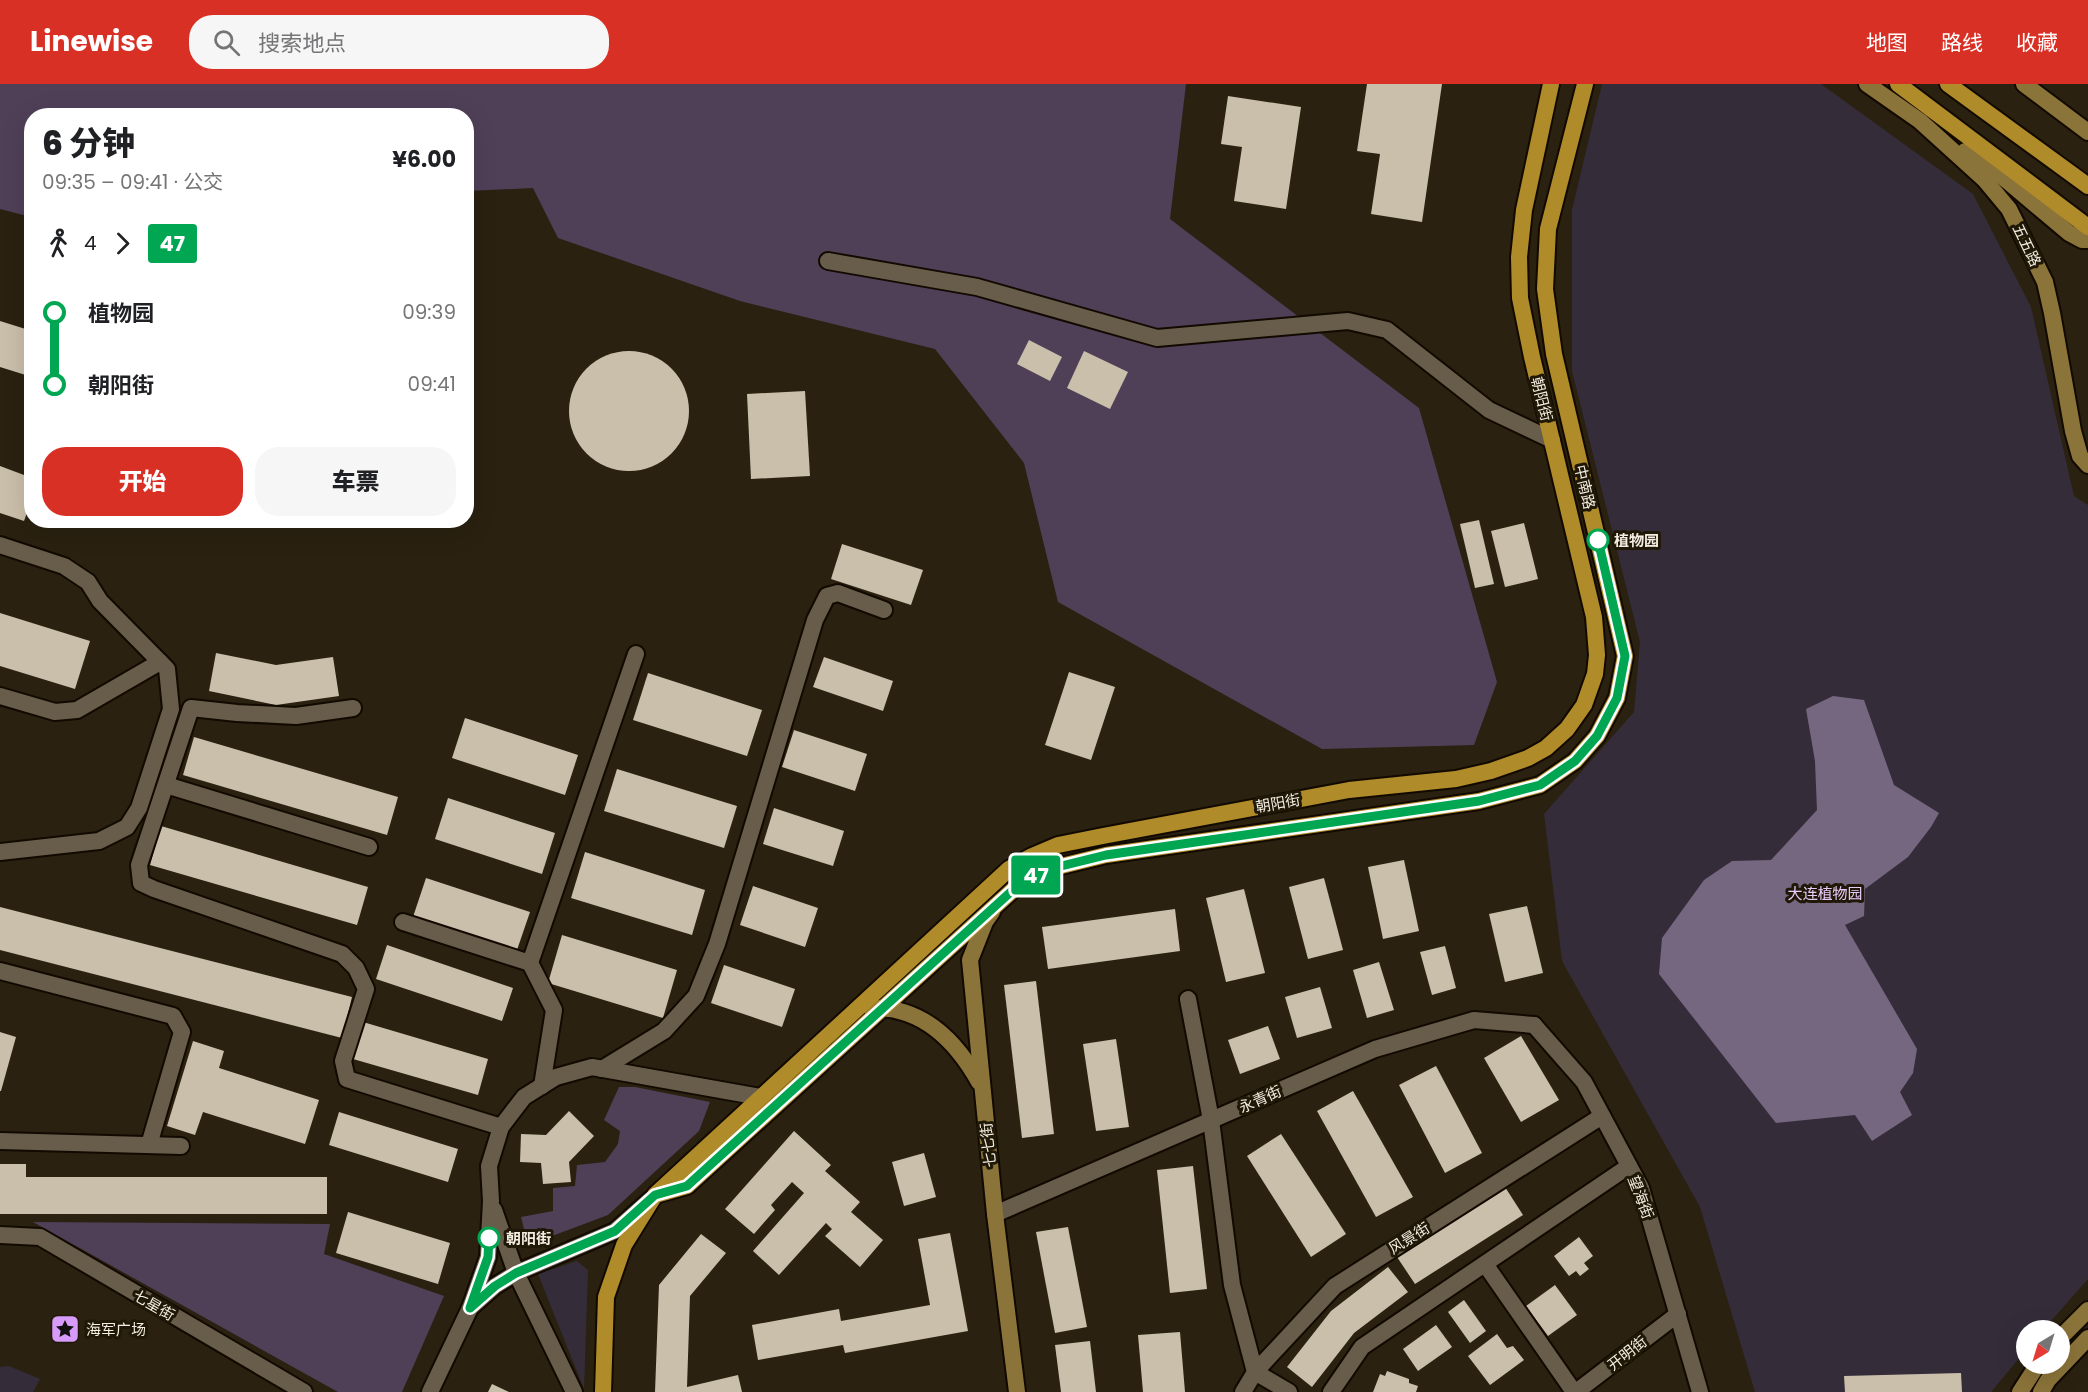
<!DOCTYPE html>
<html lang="zh">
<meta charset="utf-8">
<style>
:root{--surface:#fff;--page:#f6f6f6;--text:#202124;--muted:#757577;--accent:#d93025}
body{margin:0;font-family:Poppins,"Noto Sans SC",sans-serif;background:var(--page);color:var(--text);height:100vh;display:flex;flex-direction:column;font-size:22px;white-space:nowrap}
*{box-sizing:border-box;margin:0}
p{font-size:20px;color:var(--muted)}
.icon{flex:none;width:33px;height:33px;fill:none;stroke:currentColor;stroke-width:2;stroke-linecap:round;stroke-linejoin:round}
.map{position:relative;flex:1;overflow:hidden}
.panel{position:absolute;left:24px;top:24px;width:450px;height:420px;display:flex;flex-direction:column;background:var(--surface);border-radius:24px;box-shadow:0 6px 24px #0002}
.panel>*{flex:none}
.badge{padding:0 12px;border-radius:4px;font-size:21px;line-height:39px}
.needle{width:39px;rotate:218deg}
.tools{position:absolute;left:2016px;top:1236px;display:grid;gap:12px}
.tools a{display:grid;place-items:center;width:54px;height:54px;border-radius:50%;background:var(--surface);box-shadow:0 6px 24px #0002;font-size:30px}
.map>.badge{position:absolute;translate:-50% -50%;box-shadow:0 0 0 3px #fff}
.legs{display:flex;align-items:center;gap:9px;height:66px;padding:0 18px;font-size:20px}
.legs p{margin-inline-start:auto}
.head{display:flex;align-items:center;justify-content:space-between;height:102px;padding:0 18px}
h1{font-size:33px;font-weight:800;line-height:45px}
.primary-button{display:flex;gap:12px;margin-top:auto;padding:12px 18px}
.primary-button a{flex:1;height:69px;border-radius:24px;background:var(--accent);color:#fff;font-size:24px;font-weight:800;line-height:69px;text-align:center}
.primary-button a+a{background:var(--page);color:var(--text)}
ul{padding:0 18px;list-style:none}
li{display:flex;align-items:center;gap:21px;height:72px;font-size:22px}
li i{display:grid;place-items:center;width:9px;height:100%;margin:0 8px;background:currentColor}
li i::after{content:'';width:15px;height:15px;margin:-8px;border:4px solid;border-radius:50%;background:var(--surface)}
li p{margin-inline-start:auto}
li:first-child i{background:linear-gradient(#0000 50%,currentColor 0)}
li:last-child i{background:linear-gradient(currentColor 50%,#0000 0)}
header{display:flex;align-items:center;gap:36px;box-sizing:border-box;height:84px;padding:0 30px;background:var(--accent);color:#fff}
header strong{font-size:28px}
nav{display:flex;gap:33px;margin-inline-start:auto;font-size:21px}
.search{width:420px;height:54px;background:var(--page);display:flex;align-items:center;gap:15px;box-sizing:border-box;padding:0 21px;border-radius:24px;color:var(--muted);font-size:22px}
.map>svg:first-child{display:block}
.green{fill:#352c3a}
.forest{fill:#4f4058}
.water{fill:#766780}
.building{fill:#cabfaa}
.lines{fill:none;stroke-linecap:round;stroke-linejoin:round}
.minor-casing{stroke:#120a00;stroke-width:20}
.tertiary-casing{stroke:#120a00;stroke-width:20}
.secondary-casing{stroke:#120a00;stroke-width:20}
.primary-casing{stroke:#120a00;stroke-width:20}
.minor{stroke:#675d4a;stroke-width:16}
.tertiary{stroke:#675d4a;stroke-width:16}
.secondary{stroke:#8b743a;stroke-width:16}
.primary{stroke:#b08b2a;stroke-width:16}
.line-1-casing{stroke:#fff;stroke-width:14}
.line-1{stroke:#00a651;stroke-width:9}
.stop-1-dot{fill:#fff;stroke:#00a651;stroke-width:3}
.labels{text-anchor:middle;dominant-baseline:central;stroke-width:6;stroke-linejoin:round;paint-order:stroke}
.street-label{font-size:15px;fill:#f3ede2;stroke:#201807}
.stop-label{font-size:15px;font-weight:bold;fill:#f3ede2;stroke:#201807;text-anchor:start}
.park-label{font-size:15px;fill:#e9cbfb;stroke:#201807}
.poi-label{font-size:15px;fill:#f3ede2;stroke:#201807;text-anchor:start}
</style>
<header>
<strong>Linewise</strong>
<div class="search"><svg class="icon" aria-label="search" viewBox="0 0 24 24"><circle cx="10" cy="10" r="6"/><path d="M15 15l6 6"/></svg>搜索地点</div>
<nav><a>地图</a><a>路线</a><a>收藏</a></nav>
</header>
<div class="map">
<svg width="2088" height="1308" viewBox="0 0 2088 1308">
<rect width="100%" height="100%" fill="#2a2110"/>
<g class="green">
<polygon points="1602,0 1821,0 1973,110 2031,223 2074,412 2088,421 2088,1195 2043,1246 2026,1246 2026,1266 1991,1308 1755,1308 1700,1123 1562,877 1544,730 1634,628 1640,558 1572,287 1572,126"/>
<polygon points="577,1177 588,1186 584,1305 538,1190"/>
<polygon points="9,1282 40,1295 33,1308 0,1308 0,1283"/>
</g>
<g class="forest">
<polygon points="0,0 1186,0 1170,135 1419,324 1497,598 1474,661 1322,665 1058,518 1024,379 935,265 740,217 558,154 533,104 467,107 466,32 32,32 31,133 0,125"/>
<polygon points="619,1003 635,1003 710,1018 699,1047 608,1131 528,1161 521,1133 553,1127 553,1104 575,1102 577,1081 605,1078 618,1060 620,1047 604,1036"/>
<polygon points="33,1138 330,1140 324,1170 444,1212 402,1308 338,1308"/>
</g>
<polygon class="water" points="1833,612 1864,616 1894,701 1939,729 1931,743 1908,773 1865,805 1864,832 1845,841 1917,965 1913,989 1900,1008 1912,1031 1872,1057 1855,1031 1776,1039 1659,890 1662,854 1704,796 1732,777 1771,776 1817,726 1815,677 1806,625"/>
<g class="building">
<polygon points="1367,0 1442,0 1422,138 1371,130 1380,70 1357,67"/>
<polygon points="1228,12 1301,23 1286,125 1234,117 1242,63 1221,60"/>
<polygon points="0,237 32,247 32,293 0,283"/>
<polygon points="1029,256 1062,273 1050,297 1017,280"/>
<circle cx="629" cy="327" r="60"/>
<polygon points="1084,267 1128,288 1110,325 1067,304"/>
<polygon points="805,307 810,392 751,395 747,310"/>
<polygon points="0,382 32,394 32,415 24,437 0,429"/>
<polygon points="1479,436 1494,500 1475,504 1460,440"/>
<polygon points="1524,439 1538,495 1505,503 1491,447"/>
<polygon points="842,460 923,486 911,521 831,495"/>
<polygon points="0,529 90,557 75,605 0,582"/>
<polygon points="216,569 276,581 333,573 339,612 276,621 209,607"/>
<polygon points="824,573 893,597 883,627 813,603"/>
<polygon points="1069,588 1115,603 1091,676 1045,661"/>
<polygon points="648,589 762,626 747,672 633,636"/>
<polygon points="465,634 578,671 565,711 452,674"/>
<polygon points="794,646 867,670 855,707 782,683"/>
<polygon points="194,653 398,713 387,751 183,691"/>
<polygon points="617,685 737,722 724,764 604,727"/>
<polygon points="448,714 555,749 542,790 435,755"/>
<polygon points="774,724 844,747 833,782 763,760"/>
<polygon points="161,742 368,803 357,841 150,781"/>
<polygon points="585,768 705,806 692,851 571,814"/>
<polygon points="1404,776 1419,847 1383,855 1368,783"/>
<polygon points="426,794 530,828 517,866 413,833"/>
<polygon points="1324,794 1343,866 1308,875 1289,803"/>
<polygon points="753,802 818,824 805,863 740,841"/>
<polygon points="1244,805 1265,889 1226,898 1206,814"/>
<polygon points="1527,822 1543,889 1505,898 1489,830"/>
<polygon points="0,823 352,913 342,954 0,866"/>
<polygon points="1175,825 1180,867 1048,885 1042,843"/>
<polygon points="562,851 677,886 663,934 548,899"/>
<polygon points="387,861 513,904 502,937 376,895"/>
<polygon points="1445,862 1456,904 1432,911 1420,868"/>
<polygon points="1379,878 1394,926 1367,934 1353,886"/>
<polygon points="724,881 795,905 782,943 711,919"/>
<polygon points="1036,897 1054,1050 1022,1054 1004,901"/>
<polygon points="1320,903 1332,944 1297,954 1285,913"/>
<polygon points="363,938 488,975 478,1011 353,975"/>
<polygon points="1268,942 1280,975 1240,990 1228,956"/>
<polygon points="0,948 16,953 1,1007 0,1007"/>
<polygon points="1521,952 1559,1016 1521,1038 1484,974"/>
<polygon points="1116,955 1129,1043 1096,1047 1083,960"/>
<polygon points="193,957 224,967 219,984 319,1016 305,1060 203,1028 195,1051 167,1042"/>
<polygon points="1436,982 1482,1069 1445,1089 1399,1001"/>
<polygon points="1353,1007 1413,1113 1376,1133 1317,1027"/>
<polygon points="569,1027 594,1052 569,1078 571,1098 543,1100 541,1079 520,1078 521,1050 546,1051"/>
<polygon points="339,1028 458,1065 448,1098 329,1061"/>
<polygon points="794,1047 831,1081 825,1087 860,1118 851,1128 883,1156 860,1183 825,1152 832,1145 826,1139 779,1191 753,1167 804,1109 792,1098 771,1121 775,1126 754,1150 725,1125"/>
<polygon points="1281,1050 1346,1150 1311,1173 1247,1072"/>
<polygon points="924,1069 936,1113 904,1122 892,1078"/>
<polygon points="0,1080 26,1080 26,1093 327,1093 327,1130 0,1130"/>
<polygon points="1193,1082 1207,1205 1170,1209 1157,1086"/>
<polygon points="1505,1103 1523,1131 1415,1200 1397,1173"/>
<polygon points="348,1128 450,1159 438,1200 336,1169"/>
<polygon points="1068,1143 1087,1243 1055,1249 1036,1148"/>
<polygon points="950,1149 968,1247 845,1269 843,1261 758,1276 752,1241 839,1225 841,1237 930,1221 918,1155"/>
<polygon points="701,1150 726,1169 690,1212 687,1303 738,1291 742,1308 655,1308 659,1201"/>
<polygon points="1579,1153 1593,1172 1584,1179 1589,1185 1580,1192 1576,1187 1569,1192 1554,1172"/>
<polygon points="1388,1183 1408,1208 1354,1249 1312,1303 1287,1283 1331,1227"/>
<polygon points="1555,1201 1577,1231 1548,1252 1526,1222"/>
<polygon points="1464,1216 1486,1247 1470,1259 1448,1228"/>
<polygon points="1436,1241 1452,1263 1418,1287 1403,1265"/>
<polygon points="1180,1248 1185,1308 1143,1308 1138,1251"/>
<polygon points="1497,1250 1507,1264 1513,1262 1524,1276 1490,1301 1468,1272"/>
<polygon points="1090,1257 1096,1308 1061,1308 1055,1261"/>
<polygon points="1387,1287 1409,1295 1409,1299 1418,1302 1416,1308 1373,1308 1380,1290 1385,1292"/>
<polygon points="1961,1289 1962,1308 1845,1308 1844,1292"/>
<polygon points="492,1300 509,1308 488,1308"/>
</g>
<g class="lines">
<g class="minor-casing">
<g id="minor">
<polyline points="828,177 977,203 1157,254 1348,237 1387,246 1489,326 1552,356"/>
<polyline points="0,461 64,482 88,498 100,517 167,585 171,625 139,724 127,743 99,757 0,768"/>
<polyline points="0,612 55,628 77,626 160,578"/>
<polyline points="353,624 296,632 237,629 191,624 139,781 141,799 154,805 342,870 356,884 366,905 343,977 347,995 501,1043"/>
<polyline points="166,701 369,763"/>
<polyline points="403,838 530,879 554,926 542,1002"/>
<polyline points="530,879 636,570"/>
<polyline points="0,887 173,932 182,948 149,1061"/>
<polyline points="1188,915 1211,1036 1232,1201 1255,1288 1289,1308"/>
<polyline points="1534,941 1584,998 1641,1104 1700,1308"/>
<polyline points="602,985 664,947 696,912 717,860 815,536 827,512 838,509 884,526"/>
<polyline points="0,1057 181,1062"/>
<polyline points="494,1126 516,1189 574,1308"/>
<polyline points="0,1151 40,1153 304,1308"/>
<polyline points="1485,1180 1574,1308"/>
<polyline points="470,1224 488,1173 491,1117 489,1082 501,1043 524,1013 556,993 592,983 760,1013"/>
<polyline points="1243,1308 1255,1288 1335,1202 1602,1032"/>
<polyline points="1331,1308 1362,1263 1629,1082"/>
<polyline points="1576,1308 1678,1230"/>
</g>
</g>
<g class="tertiary-casing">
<g id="tertiary">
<polyline points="995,1130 1375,965 1474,936 1534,941"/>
<polyline points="430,1308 470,1224 495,1202 516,1189 615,1147 650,1116"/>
</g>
</g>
<g class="secondary-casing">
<g id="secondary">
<polyline points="1867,0 1920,37 1984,95 2009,125 2045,198 2052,229 2073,347 2080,372 2088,381"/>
<polyline points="2024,0 2088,48"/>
<polyline points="1965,67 1993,85 2069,149 2082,156 2088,156"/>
<polyline points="992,828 985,838 970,876 995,1130 1017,1308"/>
<path d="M 871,924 C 922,922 956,957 979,998"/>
<polyline points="2060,1254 2088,1226"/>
<polyline points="2020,1308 2038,1280"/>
<polyline points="2041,1308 2048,1296 2088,1254"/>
</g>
</g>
<g class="primary-casing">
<g id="primary">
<polyline points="1898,0 2088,143"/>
<polyline points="1948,0 2088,102"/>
<polyline points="659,1110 687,1102 1014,805 1045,786 1106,771 1479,717 1540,701 1575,677 1597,652 1617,614 1625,572 1554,270 1545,205 1548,145 1585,0"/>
<polyline points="603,1308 606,1213 624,1161 655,1111 1009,785 1032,772 1058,761 1103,752 1349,706 1456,695 1491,687 1528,674 1546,664 1567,645 1584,621 1595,590 1597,571 1594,533 1532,273 1520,214 1519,173 1524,126 1551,0"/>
</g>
</g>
<use href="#minor" class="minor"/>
<use href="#tertiary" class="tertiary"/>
<use href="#secondary" class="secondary"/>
<use href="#primary" class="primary"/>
</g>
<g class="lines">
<g class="line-1-casing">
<polyline id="line-1" points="489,1154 488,1173 470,1224 495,1202 516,1189 615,1147 655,1111 687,1102 1014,805 1045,786 1106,771 1479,717 1540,701 1575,677 1597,652 1617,614 1625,572 1598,456"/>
</g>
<use href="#line-1" class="line-1"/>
</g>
<defs>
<g id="sight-square" transform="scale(1.5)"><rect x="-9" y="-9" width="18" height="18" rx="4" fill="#d79bf9" stroke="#201807"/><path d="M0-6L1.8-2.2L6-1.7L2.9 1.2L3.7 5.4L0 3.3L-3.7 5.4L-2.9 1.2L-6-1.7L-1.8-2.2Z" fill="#111"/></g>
</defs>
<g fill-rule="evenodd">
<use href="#sight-square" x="65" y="1245"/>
</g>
<g class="stop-1-dot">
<circle cx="1598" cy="456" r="10"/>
<circle cx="489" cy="1154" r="10"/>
</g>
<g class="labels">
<g class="street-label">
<text transform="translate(2027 161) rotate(64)">五五路</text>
<text transform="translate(1542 315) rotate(76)">朝阳街</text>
<text transform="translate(1585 403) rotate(77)">中南路</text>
<text transform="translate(1278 719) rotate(-10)">朝阳街</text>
<text transform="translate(1260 1015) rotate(-24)">永青街</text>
<text transform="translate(988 1061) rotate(-96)">七七街</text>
<text transform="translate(1641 1113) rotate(69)">望海街</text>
<text transform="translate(1409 1154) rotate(-32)">风景街</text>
<text transform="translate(154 1221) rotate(30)">七星街</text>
<text transform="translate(1627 1269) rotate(-38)">开明街</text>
</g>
<g class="stop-label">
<text x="1614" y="456">植物园</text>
<text x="506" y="1154">朝阳街</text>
</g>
<g class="park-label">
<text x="1825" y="809">大连植物园</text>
</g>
<g class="poi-label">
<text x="86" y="1245">海军广场</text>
</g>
</g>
</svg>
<div class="tools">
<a><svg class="needle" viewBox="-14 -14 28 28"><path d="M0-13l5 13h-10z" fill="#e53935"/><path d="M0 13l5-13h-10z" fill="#757577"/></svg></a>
</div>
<b class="badge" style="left:1036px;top:791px;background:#00a651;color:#fff">47</b>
<section class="panel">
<div class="head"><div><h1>6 分钟</h1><p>09:35 – 09:41 · 公交</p></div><b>¥6.00</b></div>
<div class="legs"><svg class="icon" aria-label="walk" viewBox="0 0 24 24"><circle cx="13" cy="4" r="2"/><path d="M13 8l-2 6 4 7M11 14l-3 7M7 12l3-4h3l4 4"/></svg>4<svg class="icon" aria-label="forward" viewBox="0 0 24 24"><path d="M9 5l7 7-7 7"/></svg><b class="badge" style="background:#00a651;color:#fff">47</b></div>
<ul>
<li><i style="color:#00a651"></i><b>植物园</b><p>09:39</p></li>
<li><i style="color:#00a651"></i><b>朝阳街</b><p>09:41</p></li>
</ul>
<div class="primary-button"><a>开始</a><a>车票</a></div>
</section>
</div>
